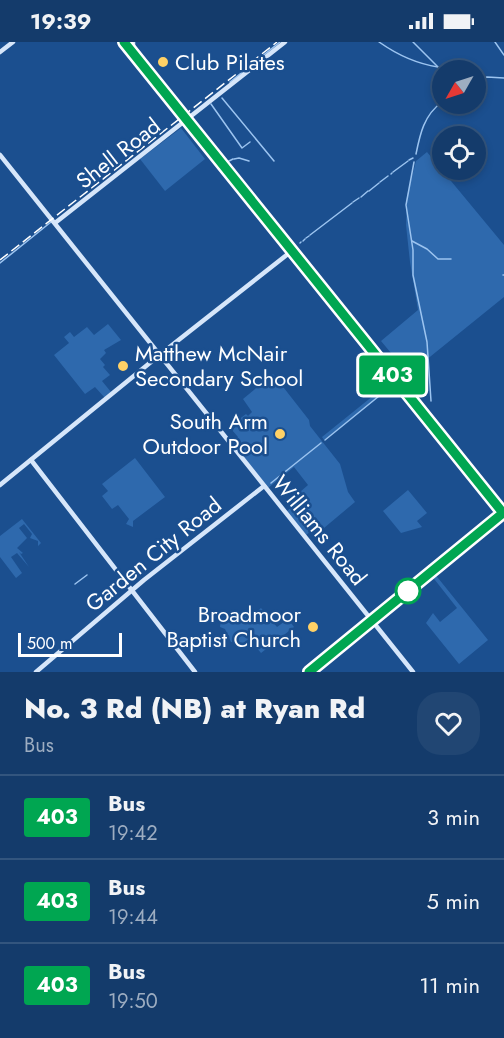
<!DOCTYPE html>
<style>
:root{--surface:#143b6b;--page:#214673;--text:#f1f3f6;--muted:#9dadc1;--line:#33557e}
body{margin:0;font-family:Jost,sans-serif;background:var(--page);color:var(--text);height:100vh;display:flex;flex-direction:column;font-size:22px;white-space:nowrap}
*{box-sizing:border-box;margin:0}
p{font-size:20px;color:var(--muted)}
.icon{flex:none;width:33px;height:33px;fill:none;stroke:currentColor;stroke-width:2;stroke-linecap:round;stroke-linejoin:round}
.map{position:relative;height:630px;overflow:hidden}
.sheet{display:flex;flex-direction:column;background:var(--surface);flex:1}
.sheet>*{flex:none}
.badge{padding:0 12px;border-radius:4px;font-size:21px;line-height:39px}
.needle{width:39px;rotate:231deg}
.buttons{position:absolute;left:432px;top:18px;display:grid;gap:12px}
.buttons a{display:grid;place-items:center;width:54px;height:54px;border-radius:50%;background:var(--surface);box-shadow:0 3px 9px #0003,0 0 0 2px var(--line);font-size:30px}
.scale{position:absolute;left:18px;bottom:15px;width:104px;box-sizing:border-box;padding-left:6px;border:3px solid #fff;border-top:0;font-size:16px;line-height:21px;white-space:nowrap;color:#fff;-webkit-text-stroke:4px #1b4f8f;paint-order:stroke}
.map>.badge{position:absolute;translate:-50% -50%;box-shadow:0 0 0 3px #fff}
.round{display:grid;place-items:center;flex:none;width:63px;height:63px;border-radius:24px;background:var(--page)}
.overview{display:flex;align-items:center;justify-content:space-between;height:102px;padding:0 24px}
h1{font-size:28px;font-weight:800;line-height:45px}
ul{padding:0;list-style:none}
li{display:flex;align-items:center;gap:18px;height:84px;padding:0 24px;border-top:2px solid var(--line)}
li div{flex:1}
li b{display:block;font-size:22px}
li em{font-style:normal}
li .badge{min-width:66px;font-weight:700;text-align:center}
.status{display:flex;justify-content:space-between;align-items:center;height:42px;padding:0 30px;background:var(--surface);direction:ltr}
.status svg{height:16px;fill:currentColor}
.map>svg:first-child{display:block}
.green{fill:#2e69ad}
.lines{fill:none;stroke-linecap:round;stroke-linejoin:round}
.stream{stroke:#9cc4f0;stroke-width:1.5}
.secondary{stroke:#d6e6fa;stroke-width:4.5}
.rail{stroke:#fff;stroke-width:1.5;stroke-dasharray:10 4.5;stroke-linecap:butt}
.line-casing{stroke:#fff;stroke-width:14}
.line{stroke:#00a651;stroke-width:9}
.poi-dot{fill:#ffd166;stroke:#1b4f8f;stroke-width:2}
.stop-dot{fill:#fff;stroke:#00a651;stroke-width:3}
.labels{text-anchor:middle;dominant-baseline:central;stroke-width:5;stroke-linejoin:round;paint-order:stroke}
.poi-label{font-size:22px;fill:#fff;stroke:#1b4f8f;text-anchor:start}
.street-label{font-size:22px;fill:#fff;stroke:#1b4f8f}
</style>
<div class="status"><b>19:39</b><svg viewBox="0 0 49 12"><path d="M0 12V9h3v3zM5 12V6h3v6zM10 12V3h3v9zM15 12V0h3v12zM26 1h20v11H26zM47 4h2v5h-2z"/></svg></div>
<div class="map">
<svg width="504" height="630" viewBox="0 0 504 630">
<rect width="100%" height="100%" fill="#1b4f8f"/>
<g class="green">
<polygon points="181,86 205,117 165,149 140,117"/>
<polygon points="427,110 504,203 504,255 410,331 400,318 389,326 388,324 396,317 381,299 418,268 410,220 406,183 407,154 416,119"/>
<polygon points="108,282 121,298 104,308 106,311 100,317 105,323 103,325 110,333 102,339 111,350 105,356 95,345 85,352 54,313 69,301 64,295 70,290 74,295 87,285 94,293"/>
<polygon points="273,332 309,378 310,384 340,422 348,450 355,460 324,486 320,482 306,493 287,469 299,459 300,450 308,443 294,425 268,446 232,401 238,395 232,388 240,381 238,378 246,372 248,374 252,370 243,357"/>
<polygon points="394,337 397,341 324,398 322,395"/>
<polygon points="135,416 165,455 133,479 133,485 126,482 129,477 118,463 112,467 102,454 108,449 102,442"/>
<polygon points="408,448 427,471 417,479 422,485 401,491 383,469"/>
<polygon points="22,477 41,501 38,504 38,499 30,496 32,492 24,482 19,486 27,496 17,506 23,511 21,512 19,510 29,525 17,511 11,515 22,531 16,536 0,515 0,494"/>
<polygon points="434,531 488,598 459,622 426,581 433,571 440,580 457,566 431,533"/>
<polygon points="261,566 277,585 288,577 294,585 261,611 249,597 244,601 231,600 225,587 220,585 221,577 235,570 239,572 242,571 247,577"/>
</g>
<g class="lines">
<g class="stream">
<path d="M 379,0 C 396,12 418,22 438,25"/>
<polyline points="413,0 438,25 447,28"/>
<polyline points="495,0 504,13"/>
<polyline points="477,38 487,35 504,36"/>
<polyline points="230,40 280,0"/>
<polyline points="222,56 274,119"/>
<polyline points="211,62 242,106 250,100"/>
<path d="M 416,112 C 420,92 424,73 442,60"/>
<polyline points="234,117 239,116 249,119"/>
<polyline points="409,118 413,116"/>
<polyline points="225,120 228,125"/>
<polyline points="414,120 406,163 413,208 413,233 427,300 431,359"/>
<polyline points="225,121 233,117"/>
<polyline points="230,126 231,128"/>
<polyline points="232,130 234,132"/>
<polyline points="393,130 408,119"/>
<polyline points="391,132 392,131"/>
<polyline points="380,140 388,134"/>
<polyline points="369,149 379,141"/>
<polyline points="361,155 368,149"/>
<polyline points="353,160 359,156"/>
<polyline points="310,193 352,161"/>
<polyline points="306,196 309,194"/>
<polyline points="303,199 305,197"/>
<polyline points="412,199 427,207 438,217 451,217"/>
<polyline points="300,201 301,200"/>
<polyline points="0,221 51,180"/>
<polyline points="503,233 504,233"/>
<polyline points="325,398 395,341"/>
<polyline points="271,441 321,401"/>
<polyline points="75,542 87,533"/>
</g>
<g class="secondary">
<polyline points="124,0 504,473"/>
<polyline points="133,0 133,7"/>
<polyline points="0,10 13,0"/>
<polyline points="0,113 413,630"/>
<polyline points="55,181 285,0"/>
<polyline points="31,418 195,630"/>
<polyline points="0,443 162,311 293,208"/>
<polyline points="36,630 144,538 264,444"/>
<polyline points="309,630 503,471"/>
</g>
<polyline class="rail" points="0,218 277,0"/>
</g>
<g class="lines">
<g class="line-casing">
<polyline id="line" points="124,0 503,471 309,630"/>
</g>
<use href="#line" class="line"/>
</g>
<g class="poi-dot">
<circle cx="163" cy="20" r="6"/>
<circle cx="123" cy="324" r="6"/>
<circle cx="280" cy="392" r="6"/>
<circle cx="313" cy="585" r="6"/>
</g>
<circle class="stop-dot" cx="408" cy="549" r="12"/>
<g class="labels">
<g class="poi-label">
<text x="175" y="20">Club Pilates</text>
<text x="135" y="311">Matthew McNair<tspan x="135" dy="25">Secondary School</tspan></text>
<text x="268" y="379" text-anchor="end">South Arm<tspan x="268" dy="25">Outdoor Pool</tspan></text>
<text x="301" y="572" text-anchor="end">Broadmoor<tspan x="301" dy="25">Baptist Church</tspan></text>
</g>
<g class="street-label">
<text transform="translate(118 111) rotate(-38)">Shell Road</text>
<text transform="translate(320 488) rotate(51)">Williams Road</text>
<text transform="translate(153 512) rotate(-39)">Garden City Road</text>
</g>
</g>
</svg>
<div class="buttons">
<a><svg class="needle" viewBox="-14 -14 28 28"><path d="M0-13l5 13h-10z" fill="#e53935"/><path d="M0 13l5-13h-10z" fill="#9dadc1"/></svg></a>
<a><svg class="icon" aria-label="locate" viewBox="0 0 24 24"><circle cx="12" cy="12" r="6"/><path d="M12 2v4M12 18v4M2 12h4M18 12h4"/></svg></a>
</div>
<div class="scale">500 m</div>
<b class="badge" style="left:392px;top:333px;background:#00a651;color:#fff">403</b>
</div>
<section class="sheet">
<div class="overview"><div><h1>No. 3 Rd (NB) at Ryan Rd</h1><p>Bus</p></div><a class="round"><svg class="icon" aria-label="heart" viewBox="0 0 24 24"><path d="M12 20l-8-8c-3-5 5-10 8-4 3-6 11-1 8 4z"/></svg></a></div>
<ul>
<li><span class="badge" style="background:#00a651;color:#fff">403</span><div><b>Bus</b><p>19:42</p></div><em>3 min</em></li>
<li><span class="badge" style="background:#00a651;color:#fff">403</span><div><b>Bus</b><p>19:44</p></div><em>5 min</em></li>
<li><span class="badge" style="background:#00a651;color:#fff">403</span><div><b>Bus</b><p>19:50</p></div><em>11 min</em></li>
</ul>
</section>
